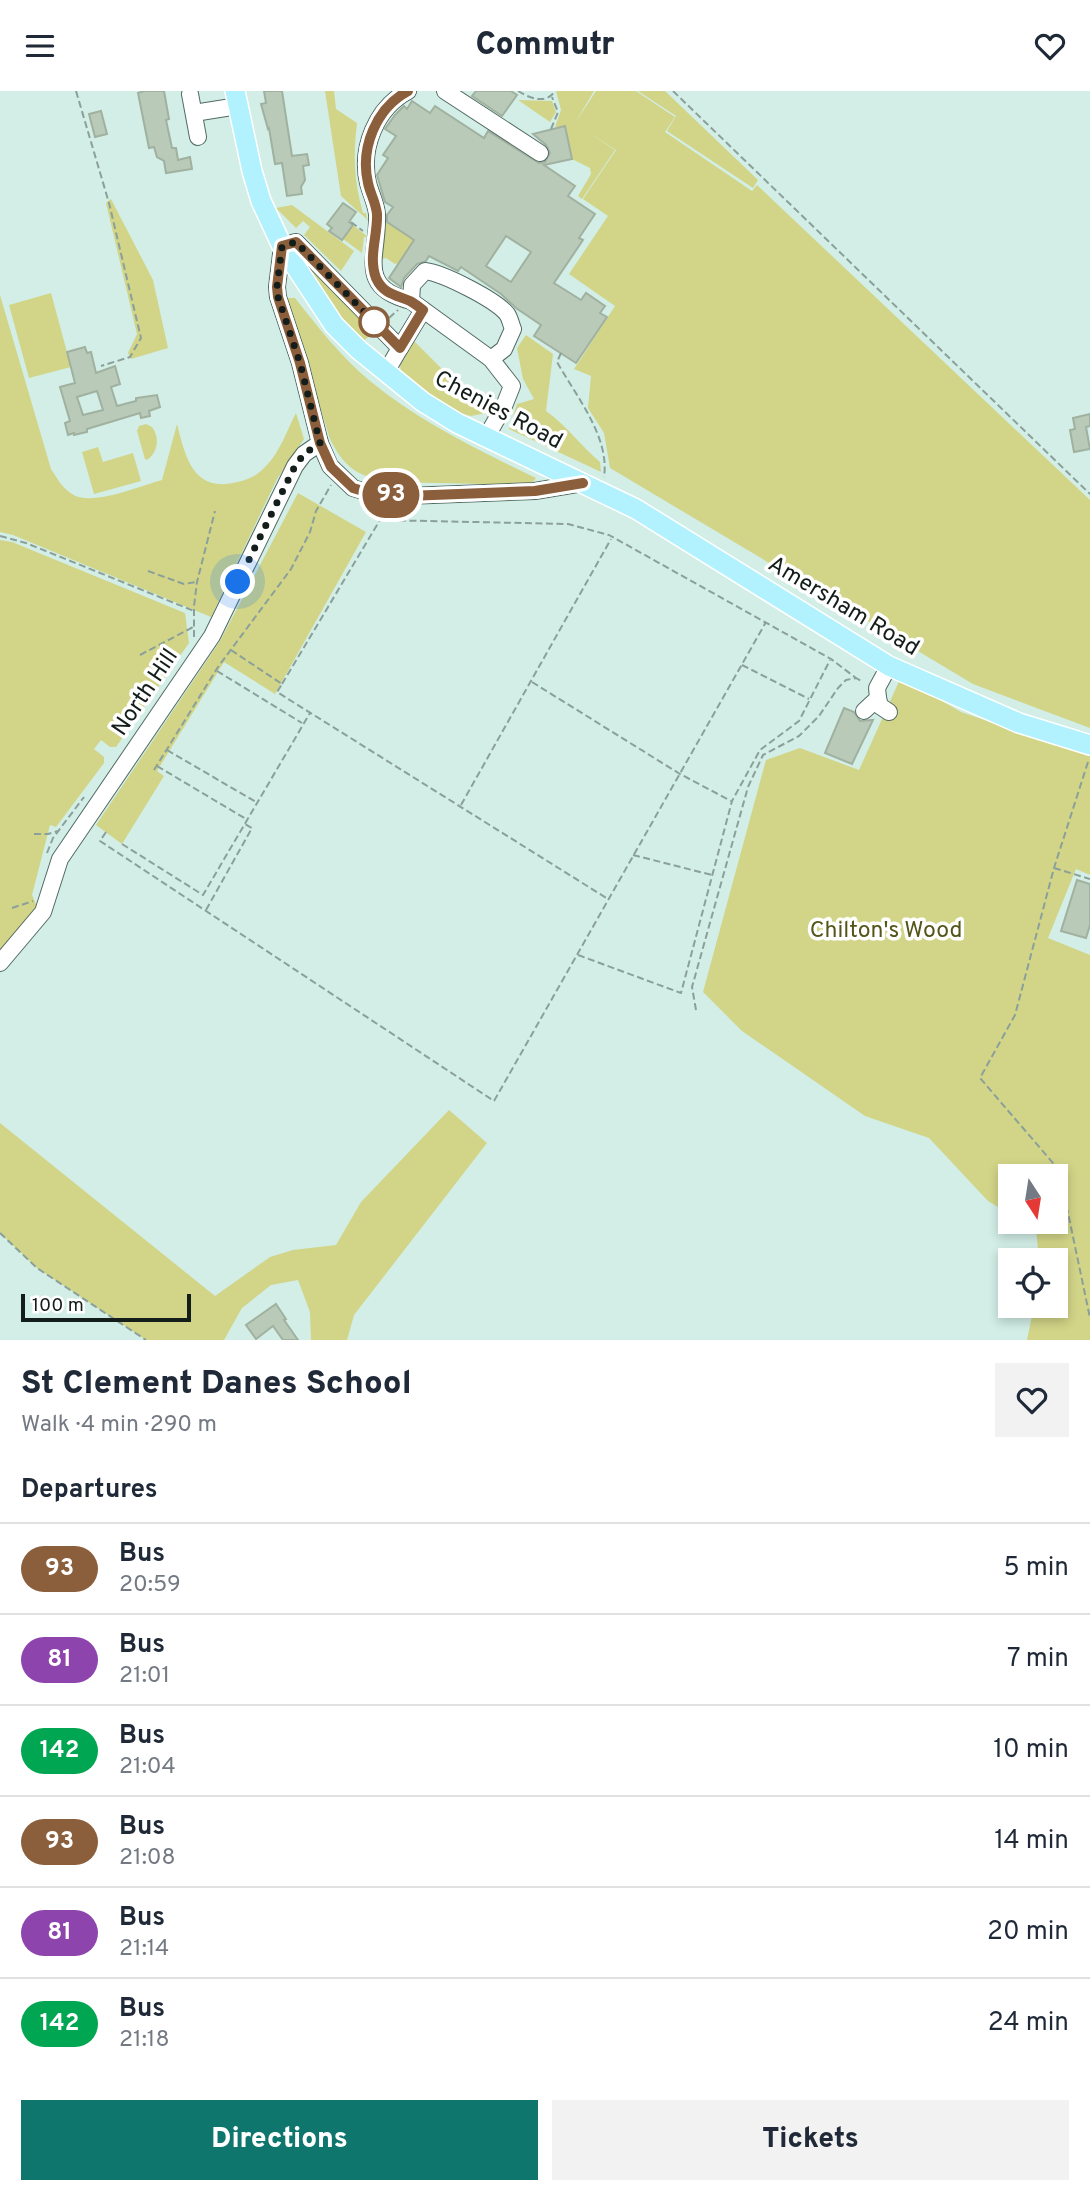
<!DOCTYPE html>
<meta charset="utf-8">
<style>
:root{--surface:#fff;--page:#f2f2f3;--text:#1f2937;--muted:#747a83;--line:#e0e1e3;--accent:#0f766e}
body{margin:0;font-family:Overpass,sans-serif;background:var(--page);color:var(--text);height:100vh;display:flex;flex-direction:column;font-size:26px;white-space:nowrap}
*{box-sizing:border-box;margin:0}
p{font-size:23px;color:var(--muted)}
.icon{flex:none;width:38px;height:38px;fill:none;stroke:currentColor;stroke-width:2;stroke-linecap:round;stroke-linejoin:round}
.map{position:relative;height:1249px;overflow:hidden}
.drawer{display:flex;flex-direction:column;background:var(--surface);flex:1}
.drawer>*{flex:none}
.badge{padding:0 14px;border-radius:23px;font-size:24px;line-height:46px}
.needle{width:46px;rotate:168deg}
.buttons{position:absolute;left:998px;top:1073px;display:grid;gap:14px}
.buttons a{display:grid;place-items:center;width:70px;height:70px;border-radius:0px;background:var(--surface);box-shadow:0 4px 10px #0003;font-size:35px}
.scale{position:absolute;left:21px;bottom:18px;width:170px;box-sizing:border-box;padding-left:7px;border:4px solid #131d1a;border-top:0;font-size:19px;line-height:24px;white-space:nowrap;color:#131d1a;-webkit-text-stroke:5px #fff;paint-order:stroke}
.you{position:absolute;width:35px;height:35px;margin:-18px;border:5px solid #fff;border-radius:50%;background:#1a73e8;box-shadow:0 0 0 10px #1a73e833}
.map>.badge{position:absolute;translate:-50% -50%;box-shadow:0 0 0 4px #fff}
h2{padding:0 21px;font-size:26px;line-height:63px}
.round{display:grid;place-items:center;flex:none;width:74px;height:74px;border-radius:0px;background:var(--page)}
.summary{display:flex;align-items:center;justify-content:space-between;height:119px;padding:0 21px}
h1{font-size:33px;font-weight:800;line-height:52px}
.button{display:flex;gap:14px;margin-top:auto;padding:14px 21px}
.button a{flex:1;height:80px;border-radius:0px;background:var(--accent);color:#fff;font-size:28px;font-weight:800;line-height:80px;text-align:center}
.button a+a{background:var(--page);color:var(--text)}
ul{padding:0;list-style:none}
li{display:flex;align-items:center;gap:21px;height:91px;padding:0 21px;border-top:2px solid var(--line)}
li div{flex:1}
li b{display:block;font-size:26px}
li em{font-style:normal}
li .badge{min-width:77px;font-weight:700;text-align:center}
header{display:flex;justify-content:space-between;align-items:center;height:91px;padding:0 21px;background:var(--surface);font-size:32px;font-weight:800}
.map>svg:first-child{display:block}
.green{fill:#d2d587}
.building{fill:#b9cab8;stroke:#a1b1a0;stroke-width:2;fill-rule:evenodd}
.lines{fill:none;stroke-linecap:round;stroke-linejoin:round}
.minor-casing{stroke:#526b64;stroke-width:18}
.major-casing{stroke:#fff;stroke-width:22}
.path{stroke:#8ba09a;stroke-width:2;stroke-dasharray:7 3.5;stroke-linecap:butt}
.minor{stroke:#fff;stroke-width:16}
.major{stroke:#b1f2fe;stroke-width:19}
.line-casing{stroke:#fff;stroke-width:16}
.line{stroke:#8b5e3c;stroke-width:10}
.walk{stroke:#131d1a;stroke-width:7;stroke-dasharray:0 12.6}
.stop-dot{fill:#fff;stroke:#8b5e3c;stroke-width:3.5}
.labels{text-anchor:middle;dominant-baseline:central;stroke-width:7;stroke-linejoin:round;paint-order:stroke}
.street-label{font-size:23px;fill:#131d1a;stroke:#fff}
.park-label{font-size:23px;fill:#545518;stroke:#fff}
</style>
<header><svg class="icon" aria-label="menu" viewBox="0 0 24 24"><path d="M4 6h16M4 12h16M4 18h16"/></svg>Commutr<svg class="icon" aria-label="heart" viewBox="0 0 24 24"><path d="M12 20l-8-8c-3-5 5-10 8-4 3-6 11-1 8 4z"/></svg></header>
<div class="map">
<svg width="1090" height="1249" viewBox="0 0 1090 1249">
<rect width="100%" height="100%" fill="#d2eee6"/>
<g class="green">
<path d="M 325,0 L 334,0 L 336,18 L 357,32 C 353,64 354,91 363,122 L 366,122 L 367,128 L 375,128 L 370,131 L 341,105 Z"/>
<polygon points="556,0 594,0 575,32 596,0 636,0 675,26 665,41 752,100 757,94 1090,409 1090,637 973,593 791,484 789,486 776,476 610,377 604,342 588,317 591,285 574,278 615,215 569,183 608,125 583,108 616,59 585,39 615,59 582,108 578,105 591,83 590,77 572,68 565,36 555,36 561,19"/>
<polygon points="638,0 665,0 758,89 753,97 667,40 676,25"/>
<polygon points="518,9 552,10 556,21 550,31"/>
<polygon points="111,108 153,189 168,257 131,268 128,262 137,243 106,112"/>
<polygon points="292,114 354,160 341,180 304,144 310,136 303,130 296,137 276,117"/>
<polygon points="387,131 414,149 399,172 395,173 386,167 377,169 382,138"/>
<polygon points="353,134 368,146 364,146 362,162 343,148"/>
<polygon points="302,170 374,240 363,251 335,221"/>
<polygon points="51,202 71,276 29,287 9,214"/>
<path d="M 0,204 L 51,378 C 57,387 62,397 72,403 C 91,416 140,395 162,389 L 177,333 C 185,364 192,400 233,392 C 247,389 256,386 266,375 C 280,361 287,339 296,322 L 304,348 L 277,388 L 211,526 L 13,444 L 0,441 Z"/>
<path d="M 286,207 L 295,207 C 318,236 341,266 370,290 C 420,331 478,359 536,387 L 531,394 L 386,391 C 356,384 344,376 330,348 Z"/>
<path d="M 526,244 L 553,263 L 546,320 C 567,335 581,355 600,371 L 601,381 L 509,338 L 517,313 L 534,308 L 523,288 L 517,257 Z"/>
<polygon points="414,250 486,322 471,325 461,323 415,295 401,282 400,273"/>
<path d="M 146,333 L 152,336 C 160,347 158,361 147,369 L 145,368 L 137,340 L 139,335 Z"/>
<polygon points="98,356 103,371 133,362 141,390 94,403 82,361"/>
<polygon points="298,402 366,441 275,603 224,571 157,680 164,685 122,753 96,734 220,550"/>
<polygon points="0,449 12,451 185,522 189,552 116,656 110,656 101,649 94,658 104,666 104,672 56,736 50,734 32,804 38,818 0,863"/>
<polygon points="901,586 961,621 1090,665 1090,784 1076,778 1048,847 1090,864 1090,1249 1027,1249 1034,1215 1055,1214 1055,1169 1039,1169 1036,1138 1023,1131 1055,1130 1055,1085 1010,1085 1010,1123 988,1110 929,1047 865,1025 742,940 703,901 766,669 800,657 859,679"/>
<polygon points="449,1019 487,1052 354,1224 347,1249 311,1249 310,1221 298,1189 271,1194 242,1217 224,1249 146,1249 37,1177 0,1142 0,1032 215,1205 270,1166 293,1159 336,1154 361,1111"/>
</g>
<g class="building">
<polygon points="144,0 164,0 169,28 166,29 172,57 176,57 178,69 190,66 192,78 166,82 164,70 157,66 154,56 149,57 138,2"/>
<polygon points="264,0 282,0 292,65 307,63 309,74 303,75 305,89 301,96 302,103 287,105 282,72 275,73 269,37 268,38 261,13 266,12"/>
<polygon points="476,0 511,0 517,4 502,25 472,5"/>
<path d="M 412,10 L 430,22 L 435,15 L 484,47 L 488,40 L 539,72 L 545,71 L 550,62 L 546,54 L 533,43 L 565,35 L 572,68 L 544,74 L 575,95 L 568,105 L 595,123 L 579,147 L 583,149 L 554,192 L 581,209 L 586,202 L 605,215 L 600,222 L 607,226 L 576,272 L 534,245 L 541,234 L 516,217 L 501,203 L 461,176 L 458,180 L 429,165 L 426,170 L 417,173 L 404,187 L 401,196 L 389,187 L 414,149 L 387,131 L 387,124 L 393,116 L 385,111 L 377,84 L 388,67 L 383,64 L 396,45 L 385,38 L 395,24 L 404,15 L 407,18 ZM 506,145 L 531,161 L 511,191 L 486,175 Z"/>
<polygon points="101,20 107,43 95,46 89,23"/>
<polygon points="343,112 356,121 349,131 353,134 342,149 329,140 332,137 327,133"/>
<path d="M 85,256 L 87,262 L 91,261 L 96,282 L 115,275 L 120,293 L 111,296 L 117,315 L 136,310 L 136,307 L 157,304 L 160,316 L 149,320 L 150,325 L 141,327 L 140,322 L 87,338 L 87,341 L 74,344 L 74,342 L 68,344 L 65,332 L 70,330 L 60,296 L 75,292 L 67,261 ZM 97,300 L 103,319 L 83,324 L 77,306 Z"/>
<polygon points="1090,323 1090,335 1086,336 1090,358 1074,361 1070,339 1075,338 1073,327"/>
<polygon points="844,617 854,621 860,630 873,629 852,673 825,662"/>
<polygon points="1077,789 1090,793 1090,834 1086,847 1061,840"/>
<polygon points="276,1213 286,1228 284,1229 298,1249 283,1249 273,1235 256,1248 246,1234"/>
</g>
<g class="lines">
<g class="minor-casing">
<g id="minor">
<path d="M 408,0 C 376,17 360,57 368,92 C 371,103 376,113 377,123 C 379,164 355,196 411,210 L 491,268 L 512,295 L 504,315 L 487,345"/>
<polyline points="445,0 540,62"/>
<polyline points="190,3 198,46"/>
<polyline points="194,22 238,15"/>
<path d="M 411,210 L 412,194 L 425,180 C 443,182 496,209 507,223 C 510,227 511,234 513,238 L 504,258 L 491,268"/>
<polyline points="400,257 423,219"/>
<polyline points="386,281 400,257 296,151 282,155 277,196 278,206 300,272 320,352 330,375 353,397 376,404 407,405 535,400 583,392"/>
<polyline points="878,607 880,615 889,621"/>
<polyline points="864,620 878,607 877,597 889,575"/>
<polyline points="0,872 43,821 60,768 212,545 295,375 304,363 320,352"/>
</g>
</g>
<g class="major-casing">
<polyline id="major" points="235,0 252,80 261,110 282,155 334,234 359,259 423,311 457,332 636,418 889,575 1019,632 1090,654"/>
</g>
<g class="path">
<polyline points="76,0 109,112 141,247 130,266 101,275"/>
<path d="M 518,0 C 529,7 546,14 555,0"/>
<polyline points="673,0 1090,403"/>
<polyline points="551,38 558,21 552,6"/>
<polyline points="351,131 363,140"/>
<polyline points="389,227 398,219"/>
<path d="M 561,262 L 557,271 C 576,305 610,346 604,386"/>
<polyline points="0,445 26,452 194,520"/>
<polyline points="148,480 184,493 196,491"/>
<polyline points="194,546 194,515 197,491 215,420"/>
<polyline points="231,559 282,593 277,601 608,808"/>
<polyline points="140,564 195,535"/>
<polyline points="742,574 809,608"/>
<polyline points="217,580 302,632"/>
<polyline points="532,591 680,683 731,710"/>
<polyline points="282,593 380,429 568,433 609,444 831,568 856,587"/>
<polyline points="167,659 256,711"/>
<polyline points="1088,671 1054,777 1015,924 980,987 1059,1079 1090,1227"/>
<polyline points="157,675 246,728"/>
<polyline points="154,679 218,576 291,478 310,441 316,420 331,394"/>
<polyline points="461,714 611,448"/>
<polyline points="106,741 100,750 494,1010 766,531"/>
<polyline points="34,743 48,743 58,740"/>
<polyline points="122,753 203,804 310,622"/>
<polyline points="47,762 53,747 84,706"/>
<polyline points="633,764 712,784"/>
<polyline points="1054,777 1090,788"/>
<polyline points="12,817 33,810"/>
<polyline points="206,819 252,737 245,733"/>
<polyline points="578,864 681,902 732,710 760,659 799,630 830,569"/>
<polyline points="696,919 692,896 748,696 763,664 799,645 819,625 838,597 846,589 856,587 863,591"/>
<polyline points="0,1142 37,1177 146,1249"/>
</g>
<use href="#minor" class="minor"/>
<use href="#major" class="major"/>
</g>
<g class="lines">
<g class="line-casing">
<path id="line" d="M 408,0 C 376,17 360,57 368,92 C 370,102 376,112 377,123 C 378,144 368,166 376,187 C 383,203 396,204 410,210 C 414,212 419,216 423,219 L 400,257 L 296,151 L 282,155 L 277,196 L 278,206 L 300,272 L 320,352 L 331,376 L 353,397 L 376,404 L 407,405 L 535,400 L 583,392"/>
</g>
<use href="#line" class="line"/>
<polyline class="walk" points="238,491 295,375 304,363 320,352 300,272 278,206 277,196 282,155 296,151 374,231"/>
</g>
<circle class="stop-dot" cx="374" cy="231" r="14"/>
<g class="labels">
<g class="street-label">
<text transform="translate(498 320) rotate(28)">Chenies Road</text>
<text transform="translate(843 516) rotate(31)">Amersham Road</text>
<text transform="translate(146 602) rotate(-56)">North Hill</text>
</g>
<g class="park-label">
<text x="886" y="840">Chilton's Wood</text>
</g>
</g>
</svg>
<div class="buttons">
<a><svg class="needle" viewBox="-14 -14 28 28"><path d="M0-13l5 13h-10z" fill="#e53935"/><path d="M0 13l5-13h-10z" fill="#747a83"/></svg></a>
<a><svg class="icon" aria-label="locate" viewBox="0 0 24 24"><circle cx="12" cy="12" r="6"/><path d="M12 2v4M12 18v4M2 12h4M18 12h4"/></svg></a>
</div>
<div class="scale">100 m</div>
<div class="you" style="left:238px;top:491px"></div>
<b class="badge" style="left:391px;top:404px;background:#8b5e3c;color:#fff">93</b>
</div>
<section class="drawer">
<div class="summary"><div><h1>St Clement Danes School</h1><p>Walk · 4 min · 290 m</p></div><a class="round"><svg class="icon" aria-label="heart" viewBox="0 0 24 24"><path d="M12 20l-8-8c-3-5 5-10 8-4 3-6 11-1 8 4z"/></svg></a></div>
<h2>Departures</h2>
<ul>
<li><span class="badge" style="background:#8b5e3c;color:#fff">93</span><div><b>Bus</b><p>20:59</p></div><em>5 min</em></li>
<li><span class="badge" style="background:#8e44ad;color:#fff">81</span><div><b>Bus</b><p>21:01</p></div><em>7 min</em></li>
<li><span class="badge" style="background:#00a651;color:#fff">142</span><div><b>Bus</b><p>21:04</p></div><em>10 min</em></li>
<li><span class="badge" style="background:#8b5e3c;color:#fff">93</span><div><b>Bus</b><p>21:08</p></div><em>14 min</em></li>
<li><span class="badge" style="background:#8e44ad;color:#fff">81</span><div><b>Bus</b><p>21:14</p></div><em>20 min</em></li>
<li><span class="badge" style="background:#00a651;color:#fff">142</span><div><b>Bus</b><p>21:18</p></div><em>24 min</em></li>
</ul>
<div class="button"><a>Directions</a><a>Tickets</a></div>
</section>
